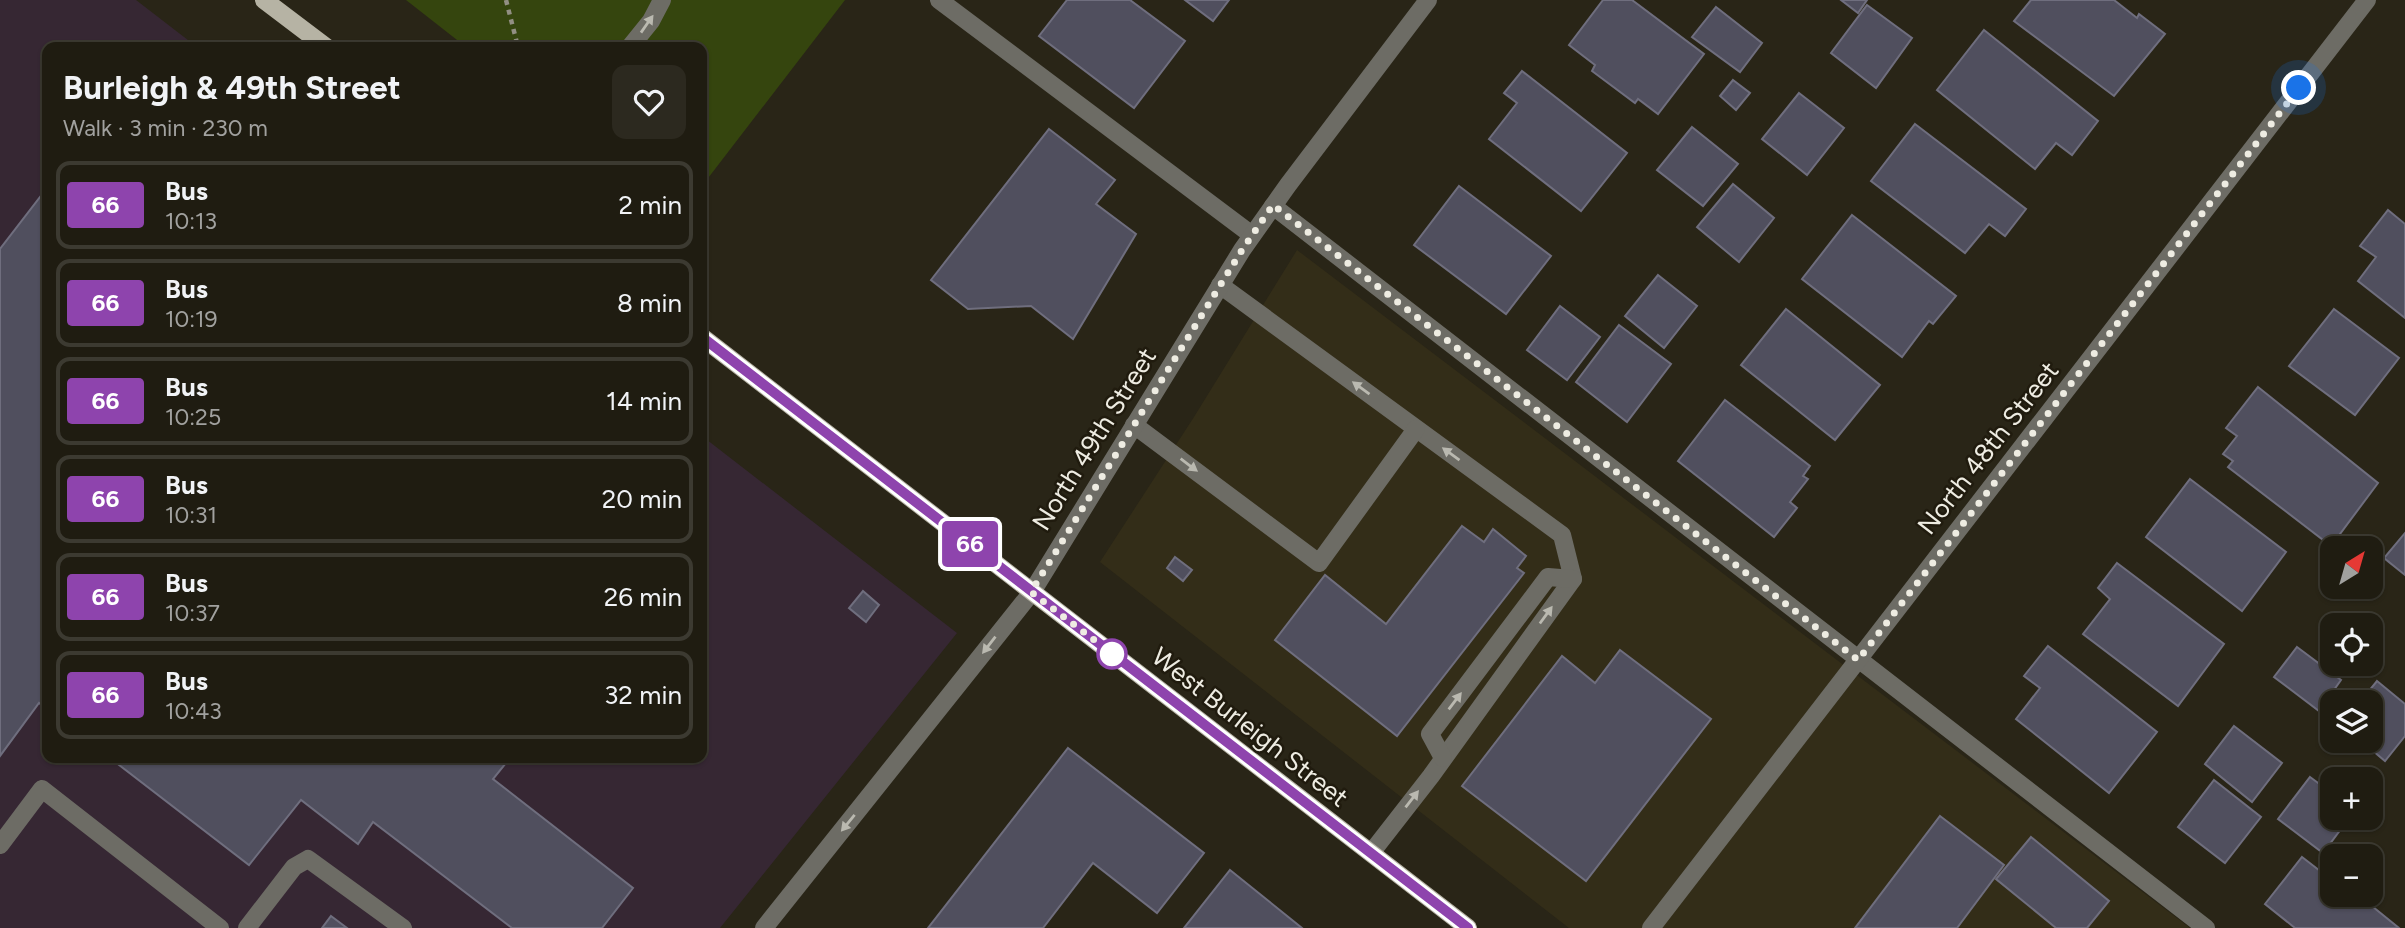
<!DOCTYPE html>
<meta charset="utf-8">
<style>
:root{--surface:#1f1c11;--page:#2c291f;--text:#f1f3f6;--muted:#a1a19f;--line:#3c3a31}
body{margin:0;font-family:Figtree,sans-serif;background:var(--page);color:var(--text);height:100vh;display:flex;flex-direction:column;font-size:26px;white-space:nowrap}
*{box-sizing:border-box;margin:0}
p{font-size:23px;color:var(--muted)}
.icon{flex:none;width:38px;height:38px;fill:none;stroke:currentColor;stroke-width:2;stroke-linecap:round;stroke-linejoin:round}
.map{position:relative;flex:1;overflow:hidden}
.details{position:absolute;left:42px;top:42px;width:665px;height:721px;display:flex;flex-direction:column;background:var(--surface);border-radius:14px;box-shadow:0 2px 5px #0004,0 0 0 2px var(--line)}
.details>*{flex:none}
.badge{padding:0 14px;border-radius:5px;font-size:24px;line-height:46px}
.needle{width:46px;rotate:37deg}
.fabs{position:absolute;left:2320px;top:536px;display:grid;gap:14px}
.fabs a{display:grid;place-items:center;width:63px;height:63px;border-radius:14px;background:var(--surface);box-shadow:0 2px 5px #0004,0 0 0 2px var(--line);font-size:35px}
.you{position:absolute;width:35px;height:35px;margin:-18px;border:5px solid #fff;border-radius:50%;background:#1a73e8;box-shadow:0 0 0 10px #1a73e833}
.map>.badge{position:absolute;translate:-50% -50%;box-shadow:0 0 0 4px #fff}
.round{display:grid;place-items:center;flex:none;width:74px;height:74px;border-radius:14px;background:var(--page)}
.head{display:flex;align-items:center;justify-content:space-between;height:119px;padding:0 21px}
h1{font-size:33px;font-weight:700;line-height:52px}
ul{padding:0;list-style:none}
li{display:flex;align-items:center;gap:21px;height:88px;margin:0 14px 10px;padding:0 7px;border:4px solid var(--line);border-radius:14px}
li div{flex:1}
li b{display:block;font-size:26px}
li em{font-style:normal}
li .badge{min-width:77px;font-weight:700;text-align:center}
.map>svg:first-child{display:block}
.built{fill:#332d18}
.medical{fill:#362733}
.green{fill:#35450e}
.building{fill:#504f5e;stroke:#6f6e7e;stroke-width:2}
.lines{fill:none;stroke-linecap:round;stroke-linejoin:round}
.path{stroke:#928f83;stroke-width:4.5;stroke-dasharray:5 5;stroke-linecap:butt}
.minor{stroke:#6d6c65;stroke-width:18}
.major{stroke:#b6b3a4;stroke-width:18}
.oneway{fill:#bab9b0}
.line-casing{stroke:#fff;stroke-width:16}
.line{stroke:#8e44ad;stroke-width:10}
.walk{stroke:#eeece2;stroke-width:7;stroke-dasharray:0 12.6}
.stop-dot{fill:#fff;stroke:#8e44ad;stroke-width:3.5}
.labels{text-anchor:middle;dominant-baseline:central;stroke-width:5;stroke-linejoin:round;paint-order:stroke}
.street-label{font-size:26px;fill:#eeece2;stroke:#201b0e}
</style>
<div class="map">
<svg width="2405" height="928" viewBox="0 0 2405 928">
<rect width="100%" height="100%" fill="#292517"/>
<polygon class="built" points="1297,250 2190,928 1569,928 1100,562 1194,417"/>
<polygon class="medical" points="0,0 136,0 197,47 47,47 47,758 702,758 702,436 957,633 720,928 0,928"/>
<polygon class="green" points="406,0 845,0 702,186 702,47 466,47"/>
<g class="building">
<polygon points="1067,0 1130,0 1185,41 1134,108 1039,36"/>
<polygon points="1185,0 1229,0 1213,21"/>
<polygon points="1603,0 1632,0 1704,54 1658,114 1638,99 1635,103 1592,71 1595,65 1569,45"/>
<polygon points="1841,0 1867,0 1858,13"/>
<polygon points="2031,0 2114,0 2137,18 2139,14 2165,34 2114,96 2014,21"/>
<polygon points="1867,5 1912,38 1876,88 1831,53"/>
<polygon points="1716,7 1762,43 1740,72 1692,37"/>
<polygon points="1984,30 2098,121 2072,155 2056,143 2035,169 1937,90"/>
<polygon points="1522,71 1627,153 1581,211 1489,139 1517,103 1504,93"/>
<polygon points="1733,80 1750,93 1736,110 1720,96"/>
<polygon points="1799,93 1844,128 1807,175 1762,139"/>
<polygon points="1915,124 2026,209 2005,236 1989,224 1965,253 1871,181"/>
<polygon points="1692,127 1738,164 1703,206 1657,170"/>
<polygon points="1049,129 1115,180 1096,204 1136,234 1073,339 1031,306 968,309 931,280"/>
<polygon points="1733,184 1774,218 1739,262 1697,227"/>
<polygon points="1459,186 1551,256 1506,314 1414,245"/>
<polygon points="47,188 47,709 39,703 0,756 0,249"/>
<polygon points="2388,210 2405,224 2405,318 2358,281 2376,257 2360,246"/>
<polygon points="1852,215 1956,296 1933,324 1929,321 1902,357 1802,279"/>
<polygon points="1658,275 1697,306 1664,348 1625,316"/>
<polygon points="1560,306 1600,337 1567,380 1527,350"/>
<polygon points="1786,309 1880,385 1835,440 1741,365"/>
<polygon points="2334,309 2399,358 2355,415 2289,366"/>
<polygon points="1619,325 1671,364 1627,422 1576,382"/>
<polygon points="2258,387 2378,483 2331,546 2228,467 2233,461 2223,454 2237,436 2226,428"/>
<polygon points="1725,400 1810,466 1803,476 1808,479 1790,502 1797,508 1774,537 1678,461"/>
<polygon points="2190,479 2286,552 2242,611 2146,537"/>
<polygon points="1462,526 1484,542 1493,529 1526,556 1517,568 1524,573 1397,736 1275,640 1325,575 1386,624"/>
<polygon points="2405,533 2405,575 2384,558"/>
<polygon points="1175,557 1192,570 1183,581 1167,568"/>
<polygon points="2117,563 2224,644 2178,706 2083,634 2110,599 2098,588"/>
<polygon points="863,591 879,605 866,622 849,608"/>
<polygon points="2048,646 2157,732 2109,793 2016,719 2040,688 2024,676"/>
<polygon points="2297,647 2341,680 2319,711 2274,677"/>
<polygon points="1620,650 1711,719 1586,881 1462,786 1562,656 1595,683"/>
<polygon points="2377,681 2405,704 2405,736 2385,761 2360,740 2371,740 2371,702 2360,702"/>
<polygon points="2234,726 2282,763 2252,802 2205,764"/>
<polygon points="1068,748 1204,853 1157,913 1093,863 1043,928 928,928"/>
<polygon points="110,758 510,758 493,779 633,888 602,928 512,928 373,822 358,844 301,800 249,865"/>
<polygon points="2310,777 2333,794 2333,817 2350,817 2323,853 2278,819"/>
<polygon points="2214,780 2261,817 2225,863 2178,827"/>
<polygon points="1940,816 2004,865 1957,928 1855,928"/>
<polygon points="2031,837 2109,901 2087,928 2056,928 1996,879"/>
<polygon points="2302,857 2333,881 2333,894 2357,894 2399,928 2295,928 2265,904"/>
<polygon points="1230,870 1302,928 1184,928"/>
<polygon points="331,916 347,928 322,928"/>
</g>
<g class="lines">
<polyline class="path" points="506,0 518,47"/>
<g class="minor">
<polyline points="939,0 1252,235"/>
<polyline points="630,47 651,21 662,0"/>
<polyline points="1273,206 2206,928"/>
<polyline points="1220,285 1562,535 1573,579 1431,776 1371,853"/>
<polyline points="1134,425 1319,563 1416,429"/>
<polyline points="1443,758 1430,734 1548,577 1573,579"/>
<polyline points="0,845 42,789 220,928"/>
<polyline points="247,928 294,867 308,859 403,928"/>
<polyline points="764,928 1032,592 1242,250 1288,185 1428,0"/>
<polyline points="1651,928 2367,0"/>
</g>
<g class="major">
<polyline points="264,0 326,47"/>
<polyline points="702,337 1468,928"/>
</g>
</g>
<defs><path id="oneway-solid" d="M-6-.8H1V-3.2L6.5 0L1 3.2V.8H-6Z" transform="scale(1.75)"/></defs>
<g class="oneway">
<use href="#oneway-solid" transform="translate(647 24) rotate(-55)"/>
<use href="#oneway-solid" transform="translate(1361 388) rotate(-144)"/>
<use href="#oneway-solid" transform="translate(1451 454) rotate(-144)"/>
<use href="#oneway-solid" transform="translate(1189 465) rotate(37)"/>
<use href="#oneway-solid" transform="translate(1546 615) rotate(-54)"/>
<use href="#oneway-solid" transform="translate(989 645) rotate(128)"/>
<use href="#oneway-solid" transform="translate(1455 701) rotate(-53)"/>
<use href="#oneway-solid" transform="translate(1412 799) rotate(-52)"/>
<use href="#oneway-solid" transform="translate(848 823) rotate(129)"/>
</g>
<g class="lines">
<g class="line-casing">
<polyline id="line" points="702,337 1468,928"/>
</g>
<use href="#line" class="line"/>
<polyline class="walk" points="1112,654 1118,658 1031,592 1242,250 1273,205 1858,660 2299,88"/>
</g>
<circle class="stop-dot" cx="1112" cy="654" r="14"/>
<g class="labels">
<g class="street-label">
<text transform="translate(1094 439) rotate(-58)">North 49th Street</text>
<text transform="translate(1988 448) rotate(-52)">North 48th Street</text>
<text transform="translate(1250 727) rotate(38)">West Burleigh Street</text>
</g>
</g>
</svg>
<div class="fabs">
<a><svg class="needle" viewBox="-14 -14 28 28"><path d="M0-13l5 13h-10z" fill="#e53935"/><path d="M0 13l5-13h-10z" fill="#a1a19f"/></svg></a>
<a><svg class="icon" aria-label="locate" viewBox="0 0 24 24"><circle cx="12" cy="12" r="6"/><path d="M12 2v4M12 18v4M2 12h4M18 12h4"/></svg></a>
<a><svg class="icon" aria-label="layers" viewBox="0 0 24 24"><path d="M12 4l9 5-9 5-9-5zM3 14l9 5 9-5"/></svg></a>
<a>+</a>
<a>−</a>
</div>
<div class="you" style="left:2299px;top:88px"></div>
<b class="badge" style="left:970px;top:544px;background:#8e44ad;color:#fff">66</b>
<section class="details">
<div class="head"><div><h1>Burleigh &amp; 49th Street</h1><p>Walk · 3 min · 230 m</p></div><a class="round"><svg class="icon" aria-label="heart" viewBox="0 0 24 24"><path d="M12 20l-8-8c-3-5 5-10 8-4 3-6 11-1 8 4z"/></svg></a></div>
<ul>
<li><span class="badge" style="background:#8e44ad;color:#fff">66</span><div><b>Bus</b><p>10:13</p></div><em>2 min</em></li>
<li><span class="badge" style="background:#8e44ad;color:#fff">66</span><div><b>Bus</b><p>10:19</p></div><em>8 min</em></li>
<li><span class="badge" style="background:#8e44ad;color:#fff">66</span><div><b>Bus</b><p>10:25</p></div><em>14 min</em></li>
<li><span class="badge" style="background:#8e44ad;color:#fff">66</span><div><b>Bus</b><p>10:31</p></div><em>20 min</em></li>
<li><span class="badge" style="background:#8e44ad;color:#fff">66</span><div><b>Bus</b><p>10:37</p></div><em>26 min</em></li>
<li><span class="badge" style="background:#8e44ad;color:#fff">66</span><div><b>Bus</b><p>10:43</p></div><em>32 min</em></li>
</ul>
</section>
</div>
